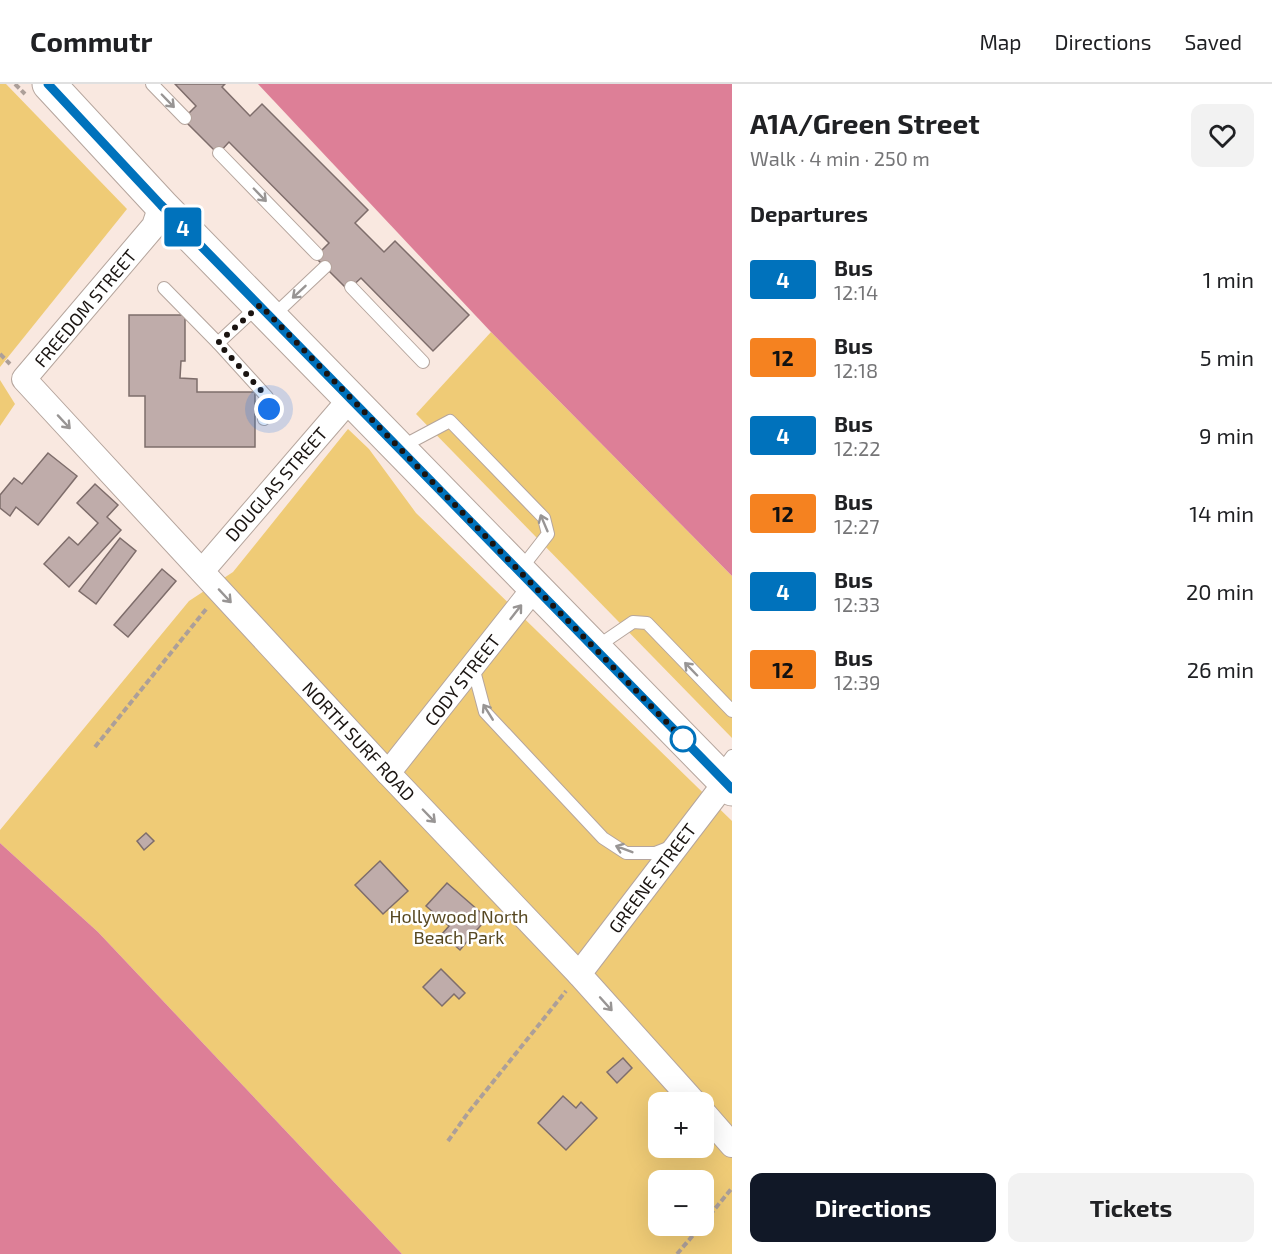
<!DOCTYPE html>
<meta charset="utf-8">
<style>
:root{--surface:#fff;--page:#f2f2f2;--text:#202124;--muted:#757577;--line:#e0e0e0;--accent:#111827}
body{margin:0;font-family:"Exo 2",sans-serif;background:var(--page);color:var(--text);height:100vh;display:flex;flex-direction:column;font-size:22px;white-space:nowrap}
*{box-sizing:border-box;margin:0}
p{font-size:20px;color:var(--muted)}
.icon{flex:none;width:33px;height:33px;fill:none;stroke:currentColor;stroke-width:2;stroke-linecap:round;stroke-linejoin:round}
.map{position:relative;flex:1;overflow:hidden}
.panel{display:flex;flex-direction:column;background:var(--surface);width:540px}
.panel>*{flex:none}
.badge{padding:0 12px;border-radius:4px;font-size:21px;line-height:39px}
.controls{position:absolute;left:648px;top:1008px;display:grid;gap:12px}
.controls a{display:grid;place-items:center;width:66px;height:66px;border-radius:12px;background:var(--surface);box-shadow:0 6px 24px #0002;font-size:30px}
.you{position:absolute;width:30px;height:30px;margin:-15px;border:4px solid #fff;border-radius:50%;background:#1a73e8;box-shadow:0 0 0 9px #1a73e833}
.map>.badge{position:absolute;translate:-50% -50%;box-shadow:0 0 0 3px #fff}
h2{padding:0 18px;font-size:22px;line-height:54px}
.round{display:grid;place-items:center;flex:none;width:63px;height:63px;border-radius:12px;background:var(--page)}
.head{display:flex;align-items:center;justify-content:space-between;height:102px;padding:0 18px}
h1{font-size:28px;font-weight:700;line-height:45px}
.cta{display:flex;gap:12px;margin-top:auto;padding:12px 18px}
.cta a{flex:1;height:69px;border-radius:12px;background:var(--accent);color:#fff;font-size:24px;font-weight:700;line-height:69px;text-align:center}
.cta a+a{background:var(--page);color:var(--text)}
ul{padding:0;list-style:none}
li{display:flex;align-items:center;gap:18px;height:78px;padding:0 18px}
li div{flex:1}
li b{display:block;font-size:22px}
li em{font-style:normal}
li .badge{min-width:66px;font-weight:700;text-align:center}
header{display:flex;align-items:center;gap:36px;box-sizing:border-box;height:84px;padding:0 30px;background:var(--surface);border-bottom:2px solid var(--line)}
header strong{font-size:28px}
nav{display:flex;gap:33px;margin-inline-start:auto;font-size:21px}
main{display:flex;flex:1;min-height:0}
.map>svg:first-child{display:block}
.green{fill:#efcb76;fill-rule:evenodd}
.water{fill:#dd7f97}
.building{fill:#bfacaa;stroke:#7e6d6b;stroke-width:1.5}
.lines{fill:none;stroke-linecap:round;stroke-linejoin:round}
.service-casing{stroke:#b5a59d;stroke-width:14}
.minor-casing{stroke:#b5a59d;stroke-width:26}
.primary-casing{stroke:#b5a59d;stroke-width:35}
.path{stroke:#ac9f99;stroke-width:4;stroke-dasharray:6 3;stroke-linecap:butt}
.service{stroke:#fff;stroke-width:12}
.minor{stroke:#fff;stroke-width:24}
.primary{stroke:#fff;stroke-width:33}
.oneway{stroke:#989594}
.line-casing{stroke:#fff;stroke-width:14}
.line{stroke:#0072bc;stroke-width:9}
.walk{stroke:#1a1411;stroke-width:6;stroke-dasharray:0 10.8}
.stop-dot{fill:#fff;stroke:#0072bc;stroke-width:3}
.labels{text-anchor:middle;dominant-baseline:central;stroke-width:5;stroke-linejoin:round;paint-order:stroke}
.street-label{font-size:18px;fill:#1a1411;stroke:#fff}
.park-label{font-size:18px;fill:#564720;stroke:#fff}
</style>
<header>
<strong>Commutr</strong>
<nav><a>Map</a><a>Directions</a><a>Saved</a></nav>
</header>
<main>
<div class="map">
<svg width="732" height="1170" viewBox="0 0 732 1170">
<rect width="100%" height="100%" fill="#f9e8e0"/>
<g class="green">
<polygon points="0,0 6,0 127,125 0,283"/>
<polygon points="491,248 732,492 732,654 416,330"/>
<polygon points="0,296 15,320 0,342"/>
<path d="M 348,345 L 369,365 L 416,429 L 732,737 L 732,1170 L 402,1170 L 98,848 L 0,759 L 0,746 L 189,517 L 233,488 ZM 658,1018 L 704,1018 L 704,1064 L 658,1064 ZM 658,1096 L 704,1096 L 704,1142 L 658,1142 Z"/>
</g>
<g class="water">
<polygon points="258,0 732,0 732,492 491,248"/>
<polygon points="0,759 98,848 402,1170 0,1170"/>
</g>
<g class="building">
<polygon points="175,0 225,0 222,3 250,32 262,20 368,126 355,139 384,168 395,157 469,231 433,267 361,194 348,206 315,173 329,159 229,58 218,70 183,35 196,22"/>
<polygon points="129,231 185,231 185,277 181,277 180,294 197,295 197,308 255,308 255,363 145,363 145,312 129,312"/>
<polygon points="48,369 77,392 38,441 16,423 10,432 0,424 0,411 14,394 22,400"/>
<polygon points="95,400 118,421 107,433 121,446 69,503 44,480 69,453 78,461 98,439 77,419"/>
<polygon points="120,454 136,467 96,520 79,507"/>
<polygon points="162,485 176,497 128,553 114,541"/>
<polygon points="146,749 154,757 144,766 137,757"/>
<polygon points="380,777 408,807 383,830 355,801"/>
<polygon points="447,799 487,834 460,866 442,850 449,842 426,822"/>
<polygon points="441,885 465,909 459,915 454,910 442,922 423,903"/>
<polygon points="623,974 632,984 617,999 607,988"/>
<polygon points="563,1012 576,1024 581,1018 597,1034 566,1066 538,1039"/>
</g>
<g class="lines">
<g class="service-casing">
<g id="service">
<polyline points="152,0 185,34"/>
<polyline points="219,69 317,170"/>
<polyline points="351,203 423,278"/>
<polyline points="164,204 218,259"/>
<polyline points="259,221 218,259 267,313 269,325 264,335"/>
<polyline points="272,233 325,183"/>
<polyline points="401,363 450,337 544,434 548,450 520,486"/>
<polyline points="595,564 633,538 647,539 732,627"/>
<polyline points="473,583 485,628 603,754 626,769 655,769 673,762"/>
<polyline points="719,690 732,672"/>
</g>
</g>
<g class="minor-casing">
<g id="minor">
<polyline points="161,121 154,142 24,295 388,689 579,890 694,1018"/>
<polyline points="202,487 351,314"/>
<polyline points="388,689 535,503"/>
<polyline points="579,890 725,699"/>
<polyline points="704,1029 732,1061"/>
</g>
</g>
<g class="primary-casing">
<polyline id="primary" points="49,0 161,121 732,705"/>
</g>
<g class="path">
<polyline points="15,0 25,10"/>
<polyline points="0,270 10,280"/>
<polyline points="95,663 207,524"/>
<polyline points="448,1057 468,1029 566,907"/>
<polyline points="704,1138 732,1104"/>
<polyline points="677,1170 701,1142"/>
</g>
<use href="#service" class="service"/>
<use href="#minor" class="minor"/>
<use href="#primary" class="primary"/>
</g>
<defs><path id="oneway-shaft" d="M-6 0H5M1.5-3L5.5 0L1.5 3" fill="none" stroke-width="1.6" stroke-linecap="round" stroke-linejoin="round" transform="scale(1.5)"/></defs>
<g class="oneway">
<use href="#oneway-shaft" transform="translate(168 17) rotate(46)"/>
<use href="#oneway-shaft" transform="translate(260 111) rotate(46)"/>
<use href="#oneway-shaft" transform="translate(299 208) rotate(137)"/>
<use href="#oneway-shaft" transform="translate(64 338) rotate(47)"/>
<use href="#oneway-shaft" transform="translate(544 439) rotate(-113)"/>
<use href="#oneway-shaft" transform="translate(225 512) rotate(47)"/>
<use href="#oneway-shaft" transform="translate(516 528) rotate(-52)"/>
<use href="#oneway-shaft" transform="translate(691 585) rotate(-134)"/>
<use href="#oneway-shaft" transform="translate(488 628) rotate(-122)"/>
<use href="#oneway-shaft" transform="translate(429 732) rotate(46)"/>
<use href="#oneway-shaft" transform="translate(624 765) rotate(-159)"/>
<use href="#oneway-shaft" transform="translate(606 920) rotate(48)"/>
</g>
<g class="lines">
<g class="line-casing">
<polyline id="line" points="48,0 161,121 732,705"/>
</g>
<use href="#line" class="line"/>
<polyline class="walk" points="269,325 267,313 218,259 260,221 687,659 683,655"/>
</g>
<circle class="stop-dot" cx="683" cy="655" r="12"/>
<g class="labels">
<g class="street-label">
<text transform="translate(85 224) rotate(-50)">FREEDOM STREET</text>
<text transform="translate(276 400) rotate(-49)">DOUGLAS STREET</text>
<text transform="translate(462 596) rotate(-52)">CODY STREET</text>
<text transform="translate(359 657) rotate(47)">NORTH SURF ROAD</text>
<text transform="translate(652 794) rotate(-53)">GREENE STREET</text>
</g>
<g class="park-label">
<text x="459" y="832">Hollywood North<tspan x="459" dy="21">Beach Park</tspan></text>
</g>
</g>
</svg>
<div class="controls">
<a>+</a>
<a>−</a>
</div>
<div class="you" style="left:269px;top:325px"></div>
<b class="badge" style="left:183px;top:143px;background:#0072bc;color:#fff">4</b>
</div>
<section class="panel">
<div class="head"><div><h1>A1A/Green Street</h1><p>Walk · 4 min · 250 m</p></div><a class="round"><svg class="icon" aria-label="heart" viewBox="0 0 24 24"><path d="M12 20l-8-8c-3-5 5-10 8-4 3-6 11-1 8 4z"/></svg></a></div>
<h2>Departures</h2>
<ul>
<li><span class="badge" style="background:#0072bc;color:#fff">4</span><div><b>Bus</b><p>12:14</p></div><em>1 min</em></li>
<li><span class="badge" style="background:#f58220;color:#111">12</span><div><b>Bus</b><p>12:18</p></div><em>5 min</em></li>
<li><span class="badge" style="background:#0072bc;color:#fff">4</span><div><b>Bus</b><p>12:22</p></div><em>9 min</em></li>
<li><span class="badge" style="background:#f58220;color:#111">12</span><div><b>Bus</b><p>12:27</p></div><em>14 min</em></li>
<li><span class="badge" style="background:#0072bc;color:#fff">4</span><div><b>Bus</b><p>12:33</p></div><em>20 min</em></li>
<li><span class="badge" style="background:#f58220;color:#111">12</span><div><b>Bus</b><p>12:39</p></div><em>26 min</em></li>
</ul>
<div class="cta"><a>Directions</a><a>Tickets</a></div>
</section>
</main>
